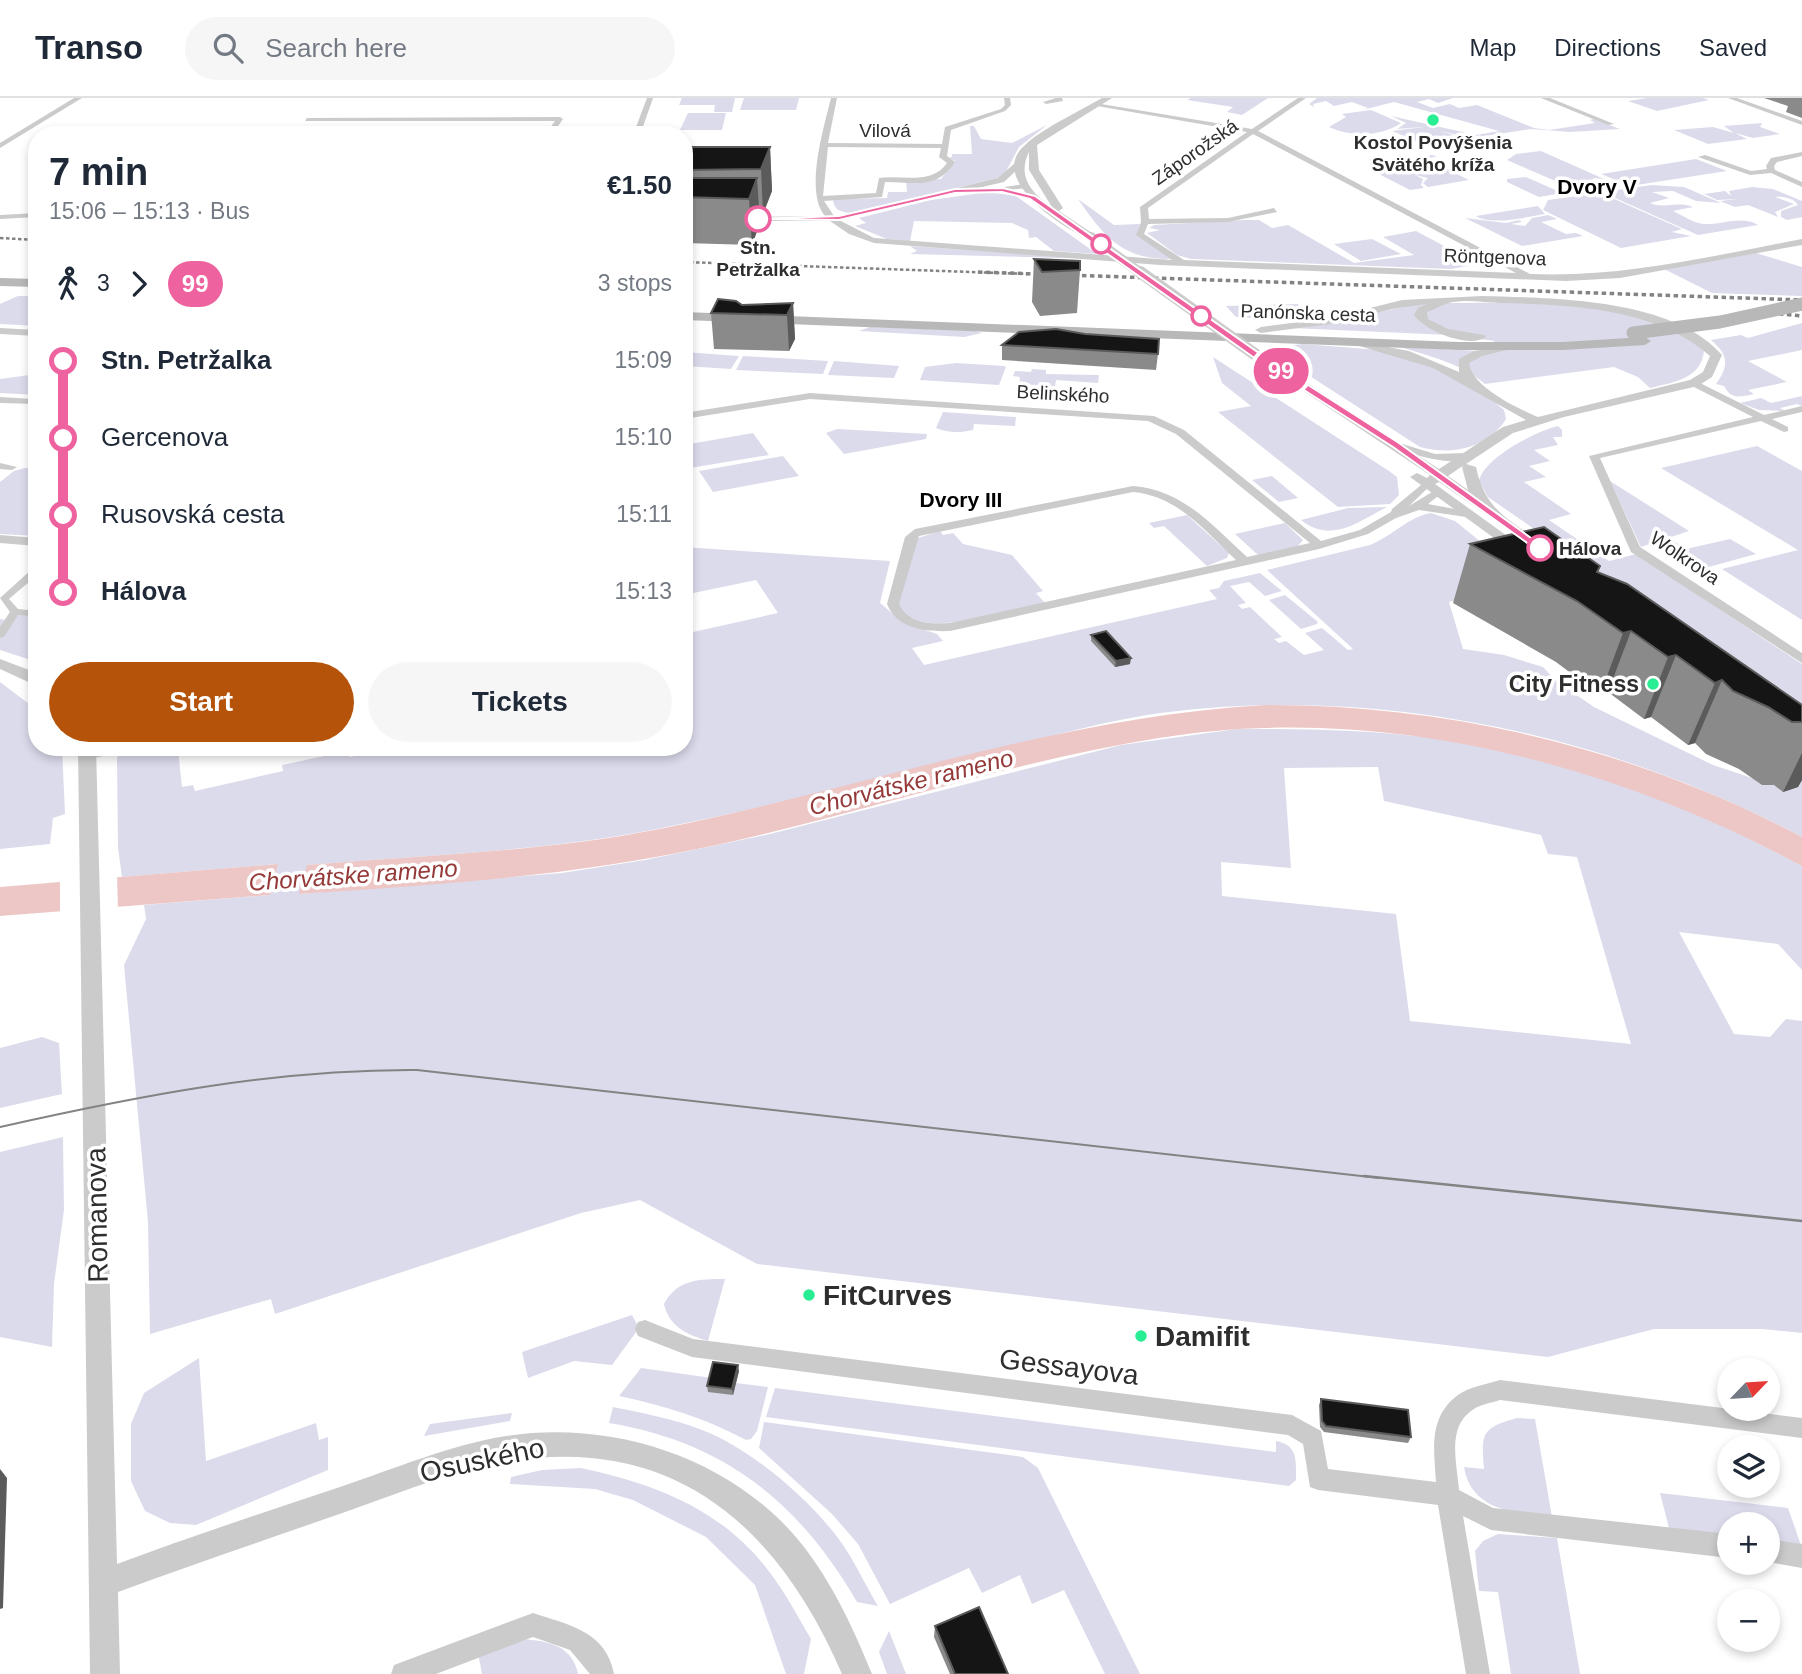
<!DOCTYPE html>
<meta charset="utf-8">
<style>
:root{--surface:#fff;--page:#f6f6f7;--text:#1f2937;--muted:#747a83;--line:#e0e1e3;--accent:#b45309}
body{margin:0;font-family:Arial,sans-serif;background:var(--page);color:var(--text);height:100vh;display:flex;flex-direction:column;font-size:26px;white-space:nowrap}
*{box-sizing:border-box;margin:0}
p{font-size:23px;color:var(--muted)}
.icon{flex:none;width:38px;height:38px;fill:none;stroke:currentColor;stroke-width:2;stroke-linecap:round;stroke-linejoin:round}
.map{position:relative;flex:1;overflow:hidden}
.sheet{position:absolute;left:28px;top:28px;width:665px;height:630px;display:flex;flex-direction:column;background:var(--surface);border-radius:28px;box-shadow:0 4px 10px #0003}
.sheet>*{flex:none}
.badge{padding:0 14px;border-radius:23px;font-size:24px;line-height:46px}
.needle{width:46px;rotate:65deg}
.controls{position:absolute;left:1717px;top:1260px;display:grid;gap:14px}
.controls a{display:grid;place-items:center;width:63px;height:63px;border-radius:50%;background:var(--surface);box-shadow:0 4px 10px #0003;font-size:35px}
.map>.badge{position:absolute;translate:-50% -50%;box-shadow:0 0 0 4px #fff}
.legs{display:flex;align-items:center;gap:10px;height:77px;padding:0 21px;font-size:23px}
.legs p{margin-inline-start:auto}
.head{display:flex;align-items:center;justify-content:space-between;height:119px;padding:0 21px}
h1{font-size:38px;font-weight:700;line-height:52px}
.button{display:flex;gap:14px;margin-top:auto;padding:14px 21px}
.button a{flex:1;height:80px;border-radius:42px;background:var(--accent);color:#fff;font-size:28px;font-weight:700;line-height:80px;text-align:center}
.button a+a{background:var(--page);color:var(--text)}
ul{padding:0 21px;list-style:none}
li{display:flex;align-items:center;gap:24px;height:77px;font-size:26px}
li i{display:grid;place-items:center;width:10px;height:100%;margin:0 9px;background:currentColor}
li i::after{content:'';width:18px;height:18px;margin:-9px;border:5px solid;border-radius:50%;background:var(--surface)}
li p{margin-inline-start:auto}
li:first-child i{background:linear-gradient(#0000 50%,currentColor 0)}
li:last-child i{background:linear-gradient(currentColor 50%,#0000 0)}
header{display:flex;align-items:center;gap:42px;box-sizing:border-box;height:98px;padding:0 35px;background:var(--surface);border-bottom:2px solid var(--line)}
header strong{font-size:33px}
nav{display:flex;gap:38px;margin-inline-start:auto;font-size:24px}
.search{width:490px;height:63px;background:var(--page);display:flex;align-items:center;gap:18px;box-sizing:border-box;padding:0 24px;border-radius:38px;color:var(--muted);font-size:26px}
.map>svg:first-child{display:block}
.green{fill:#dcdbec;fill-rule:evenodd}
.water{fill:#edc7c6}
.pier{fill:#fff}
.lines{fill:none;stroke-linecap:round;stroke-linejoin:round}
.pedestrian{fill:#cbcbcb;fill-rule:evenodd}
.minor{fill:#cbcbcb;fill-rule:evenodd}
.tertiary{fill:#cbcbcb;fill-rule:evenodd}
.secondary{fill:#b8b8b8;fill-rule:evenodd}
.tram-far1{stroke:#838383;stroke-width:2}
.tram{stroke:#838383;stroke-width:2.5}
.rail-far1{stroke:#838383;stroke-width:2.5;stroke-dasharray:3.5 2.5;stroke-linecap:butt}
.rail{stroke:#838383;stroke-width:3.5;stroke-dasharray:4.5 3.5;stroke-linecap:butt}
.tertiary-bridge-far1{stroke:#cbcbcb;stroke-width:10}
.tertiary-bridge{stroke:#cbcbcb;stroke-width:12}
.secondary-bridge{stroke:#b8b8b8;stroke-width:13}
.wall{fill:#8a8a8a}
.shaded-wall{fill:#5b5b5b}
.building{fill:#151515;stroke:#5b5b5b;stroke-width:2}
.line-1{fill:#ee639f;stroke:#fff;stroke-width:2}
.poi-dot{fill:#28ed93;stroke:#fff;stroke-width:2.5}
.stop-1-dot{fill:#fff;stroke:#ee639f;stroke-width:3.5}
.labels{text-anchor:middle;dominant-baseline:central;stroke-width:7;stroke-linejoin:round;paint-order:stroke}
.far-street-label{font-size:19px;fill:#2e2e2e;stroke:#fff}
.far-poi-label{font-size:19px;font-weight:bold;fill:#2e2e2e;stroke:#fff}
.far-stop-label{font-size:19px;font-weight:bold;fill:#2e2e2e;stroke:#fff}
.far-neighbourhood-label{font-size:21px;font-weight:bold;fill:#000;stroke:#fff}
.poi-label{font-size:23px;font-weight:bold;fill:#2e2e2e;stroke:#fff;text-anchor:end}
.water-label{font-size:24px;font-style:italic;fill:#943938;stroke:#fff}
.near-street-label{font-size:28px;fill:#2e2e2e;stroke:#fff}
.near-poi-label{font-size:28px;font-weight:bold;fill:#2e2e2e;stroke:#fff;text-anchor:start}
</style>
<header>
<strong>Transo</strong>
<div class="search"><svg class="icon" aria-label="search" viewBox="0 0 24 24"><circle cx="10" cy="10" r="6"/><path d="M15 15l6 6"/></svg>Search here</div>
<nav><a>Map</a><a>Directions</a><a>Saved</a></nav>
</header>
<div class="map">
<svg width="1802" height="1576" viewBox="0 0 1802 1576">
<rect width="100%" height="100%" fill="#fff"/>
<g class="green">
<polygon points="682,0 735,0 732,14 714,14 715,7 679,7"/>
<polygon points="744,0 799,0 796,12 740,12"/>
<polygon points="1191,0 1268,0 1242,17 1227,14 1233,9 1187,2"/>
<polygon points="1317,0 1453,0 1438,5 1429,1 1417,4 1433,10 1450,6 1459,10 1477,7 1534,30 1549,32 1595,25 1590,22 1593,21 1620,31 1570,34 1531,31 1473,40 1439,33 1468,41 1423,46 1392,33 1423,29 1397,31 1406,25 1391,18 1476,37 1499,33 1394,4 1362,12 1368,10 1352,4 1334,8 1326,3 1313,6 1314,9 1309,6"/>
<polygon points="1647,0 1703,0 1709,2 1657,13 1628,3"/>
<path d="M 1371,12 L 1401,25 C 1381,39 1350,39 1329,29 L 1346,19 L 1342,16 Z"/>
<polygon points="688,15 726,15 722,32 680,32"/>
<polygon points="1762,25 1760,29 1780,36 1753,40 1735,35 1747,41 1708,46 1674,32 1713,29 1734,35 1724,28"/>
<path d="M 1047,27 L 1019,49 L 1003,79 L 849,115 C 839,113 834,112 833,101 L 887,100 L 888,94 L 907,94 L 906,83 L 941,81 L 955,63 L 948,60 L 952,59 L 952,56 L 972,56 L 970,28 L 974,28 L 981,41 L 1012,45 Z"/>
<polygon points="1541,53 1604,81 1594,80 1588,86 1607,83 1621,89 1587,94 1574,88 1583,86 1553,82 1507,62 1516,56"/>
<polygon points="1431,57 1437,58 1431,60 1434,64 1428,69 1435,69 1435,61 1448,65 1441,68 1469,82 1428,89 1423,85 1428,80 1415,77 1423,81 1421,87 1424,90 1410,92 1371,72 1373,66"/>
<polygon points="1696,61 1727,73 1630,88 1601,76"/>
<polygon points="1526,79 1562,95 1539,99 1507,84 1507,81"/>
<path d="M 1652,87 L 1684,89 L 1721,105 L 1696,103 L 1673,93 L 1652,94 L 1669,100 L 1650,105 C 1665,111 1678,103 1693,109 L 1673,113 C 1682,117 1695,126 1704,126 C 1723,127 1742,117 1758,127 L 1698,137 L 1615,100 L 1616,92 Z"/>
<path d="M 1752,89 L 1773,91 L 1802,103 L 1802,119 L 1787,122 L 1781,119 L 1781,113 L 1798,107 C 1794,100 1782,98 1775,99 L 1794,106 L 1775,114 L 1778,119 L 1748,107 L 1735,109 L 1720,103 L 1737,101 L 1717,102 L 1704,96 L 1725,93 L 1731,98 L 1729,93 Z"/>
<polygon points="988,94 1016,98 1097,156 1054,153 1036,139 1029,140 1028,132 1012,125 914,123 910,143 887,141 855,128 866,125 859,120 931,102"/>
<polygon points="1585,97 1612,100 1682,131 1672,134 1691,138 1621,150 1543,112 1548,102"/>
<path d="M 1078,101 L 1114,127 L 1140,126 L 1137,136 L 1173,161 C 1123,162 1105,140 1078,101 Z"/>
<path d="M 1538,108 L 1545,116 C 1526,119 1492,128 1476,118 Z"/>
<polygon points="1548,117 1557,121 1541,124 1566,136 1576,135 1583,138 1522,148 1465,120 1506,125 1519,122 1522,124 1511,126 1525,128 1532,120"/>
<polygon points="1244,122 1259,122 1272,130 1288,127 1354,165 1414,157 1383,139 1416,133 1478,166 1451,171 1191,161 1177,157 1147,135 1160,132 1149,130 1154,127"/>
<polygon points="1372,141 1401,156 1361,163 1334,146"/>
<polygon points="910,148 1102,161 910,156 917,153"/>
<polygon points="1756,155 1802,169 1802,198 1712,195 1664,171"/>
<polygon points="18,198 37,198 37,228 0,226 0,206"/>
<path d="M 1426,205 C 1508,206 1639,195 1704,253 C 1701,281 1674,284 1650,290 L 1638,279 L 1614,269 L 1485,286 C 1463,266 1429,258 1400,249 L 1481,253 L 1495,243 L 1449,237 L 1292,230 Z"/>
<polygon points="1298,206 1303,223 1236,219 1226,208"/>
<path d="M 1802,225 L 1802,252 L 1748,263 L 1787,284 L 1748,292 L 1754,296 C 1739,299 1732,302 1724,288 L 1716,286 C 1729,268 1729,257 1711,242 L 1741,237 L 1748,240 Z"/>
<polygon points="870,229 975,233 982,235 964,239 859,233"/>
<path d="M 1303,246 L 1379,252 L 1426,265 L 1493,303 L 1504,312 L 1506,321 C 1488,350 1451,358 1420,349 L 1266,250 Z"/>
<polygon points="684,254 739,258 731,271 684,268"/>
<polygon points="743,258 828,263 823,276 736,272"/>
<polygon points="1213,259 1389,373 1397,379 1399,397 1390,406 1338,409 1218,314 1251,308 1222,285"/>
<polygon points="834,263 899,268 894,280 828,277"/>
<polygon points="956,265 1004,268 1006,269 999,287 920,282 925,269"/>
<polygon points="1032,271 1046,272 1046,276 1099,277 1098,285 1056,282 1055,288 1019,286 1020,279 1013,278 1015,273 1031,274"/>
<polygon points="37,276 37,297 0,295 0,281"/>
<polygon points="1802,298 1802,308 1797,306 1780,310 1785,313 1759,312 1740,305 1761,300 1771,305"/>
<path d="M 943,314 L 1015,319 L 1016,319 L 1015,328 L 974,326 L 973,332 C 961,335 947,335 936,330 Z"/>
<path d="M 1558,328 L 1562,332 L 1562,339 L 1553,339 L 1558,347 L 1534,352 L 1550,363 L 1529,368 L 1546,379 L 1524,384 L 1571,416 L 1549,422 L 1609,463 L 1636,456 L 1802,566 L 1802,610 L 1791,609 L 1488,399 L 1479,383 C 1484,360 1536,333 1558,328 Z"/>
<polygon points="837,331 927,336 926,341 844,356 826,335"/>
<polygon points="753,335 769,357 684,371 684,347"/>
<polygon points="1757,348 1802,373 1802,522 1722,471 1798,452 1661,370"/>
<polygon points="783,358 799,378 713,394 699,373"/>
<polygon points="25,370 37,371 37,438 0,436 0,384 14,373"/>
<polygon points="1272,378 1298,400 1279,404 1252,382"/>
<polygon points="1610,383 1689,433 1641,449"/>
<path d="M 1387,409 C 1358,424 1331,446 1301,422 L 1348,410 Z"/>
<path d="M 1431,415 L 1455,423 L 1486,448 L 1486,494 L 1449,504 L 1463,551 L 1504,557 L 1543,569 L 1556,583 L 1594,609 L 1713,667 L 1755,681 L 1802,679 L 1802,739 C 1604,634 1369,584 1147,617 C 1091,626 1037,643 982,655 C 872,681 763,711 652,732 C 539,754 422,757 308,767 L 305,775 L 274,777 L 277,766 L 122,779 L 118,750 L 117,659 C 140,647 163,649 188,649 L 178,652 L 182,689 L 193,687 L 195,693 L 283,673 L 282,667 L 348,653 L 350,659 L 393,649 L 684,649 L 684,536 L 778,515 L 756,482 L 684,497 L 684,449 L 890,463 L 880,505 L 904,525 L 937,536 L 943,543 L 912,550 L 924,567 L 1217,501 L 1209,492 L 1219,490 L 1224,483 L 1260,475 L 1282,493 L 1265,498 L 1249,484 L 1230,488 L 1246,505 L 1238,507 L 1242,511 L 1250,509 L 1282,539 L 1274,541 L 1279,545 L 1286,543 L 1304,557 L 1324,552 L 1305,535 L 1322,530 L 1348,552 L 1353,551 L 1267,472 L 1370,447 C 1391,439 1409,418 1431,415 Z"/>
<polygon points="1187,417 1229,455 1227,460 1207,468 1164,428 1154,430 1149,425"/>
<polygon points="1285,425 1303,442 1297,449 1258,457 1235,436"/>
<path d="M 940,433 L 943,437 L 953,435 L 963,446 L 1012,457 L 1043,493 L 1036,495 L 1045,505 C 1013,512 916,545 898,508 L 915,441 Z"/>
<polygon points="1730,441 1756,456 1694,473 1656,449 1675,444 1686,451"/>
<polygon points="1285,497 1318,524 1317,526 1301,531 1269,502"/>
<polygon points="18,517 37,518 37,564 0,552 0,521 12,523"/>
<polygon points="0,584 37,612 37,649 62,649 65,716 53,720 50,746 0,751"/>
<path d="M 1237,631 C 1315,631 1393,632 1470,646 C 1586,667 1699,712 1802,768 L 1802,872 L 1778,846 L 1679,834 L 1734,936 L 1770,939 L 1786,921 L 1802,923 L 1802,1235 L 1762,1231 L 1654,1231 L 1548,1259 L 757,1166 L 640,1102 L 581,1115 L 275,1216 L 271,1201 L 150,1236 L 148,1124 L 124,867 L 146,821 L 144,807 L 270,797 L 274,787 L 301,785 L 300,796 L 562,775 L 645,762 L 770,736 L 1121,647 ZM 1378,669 L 1384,703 L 1541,737 L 1548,756 L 1577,759 L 1631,946 L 1410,923 L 1396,816 L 1222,798 L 1221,764 L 1291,770 L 1284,670 Z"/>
<polygon points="42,939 59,945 62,996 0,1010 0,950"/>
<polygon points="63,1039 64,1112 54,1186 52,1249 0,1239 0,1054"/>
<path d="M 725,1181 L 708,1243 C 688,1237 669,1229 664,1206 C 677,1181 700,1181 725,1181 Z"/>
<polygon points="632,1217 639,1230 612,1267 574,1263 528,1280 522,1254"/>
<polygon points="199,1260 206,1363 316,1325 319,1342 328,1339 328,1372 196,1427 170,1425 145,1413 131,1383 131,1326 144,1295"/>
<path d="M 641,1270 L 712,1280 L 732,1297 L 736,1285 L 768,1289 L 757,1333 L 751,1341 L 746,1342 C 705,1320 665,1308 619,1298 Z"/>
<path d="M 775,1290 L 1276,1354 L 1276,1343 C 1298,1347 1296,1362 1296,1382 L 1289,1388 L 766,1319 Z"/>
<path d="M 613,1309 C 643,1315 674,1321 702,1332 C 752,1351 813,1404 843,1447 C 856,1466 866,1488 878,1508 L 857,1504 C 799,1404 724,1344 609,1325 Z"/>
<polygon points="512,1315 510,1323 424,1338 430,1326"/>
<path d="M 1517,1320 L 1535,1321 L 1552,1419 C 1515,1415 1471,1413 1464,1369 L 1484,1371 C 1481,1336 1481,1330 1517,1320 Z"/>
<polygon points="764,1324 1023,1359 1038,1370 1140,1576 1105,1576 1064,1492 1032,1506 1020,1477 982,1495 969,1470 890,1506 858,1446 832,1416 759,1350"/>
<path d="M 581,1370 C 656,1386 724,1412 771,1476 C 786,1496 798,1519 811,1541 L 804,1576 L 786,1576 L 755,1487 L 706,1439 L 633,1402 L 595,1391 L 510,1386 L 511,1379 L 542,1372 Z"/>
<polygon points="1660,1395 1788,1410 1802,1450 1768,1446 1768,1426 1729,1426 1729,1441 1670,1434"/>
<polygon points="1498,1436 1557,1440 1580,1576 1511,1576 1498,1494 1479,1493 1475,1453 1483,1443"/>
<polygon points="889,1533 906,1576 887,1576 879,1554"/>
<path d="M 522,1541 C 548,1543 572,1547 578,1576 L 482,1576 L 478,1555 Z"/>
</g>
<path class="water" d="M 1265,607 C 1450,606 1638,652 1802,739 L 1802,768 C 1609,664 1379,604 1159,640 C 1006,664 859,717 707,749 C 572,778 437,787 299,796 L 301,786 L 274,787 L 270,797 L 0,818 L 0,789 L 278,766 L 275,777 L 305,775 L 307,767 C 422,757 541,754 654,732 C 858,692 1057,619 1265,607 Z"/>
<polygon class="pier" points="117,776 118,812 60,817 60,780"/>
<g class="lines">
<polygon class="pedestrian" points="31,472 37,472 37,477 9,501 18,511 37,513 37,519 18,517 4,539 0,540 0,529 10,514 0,500"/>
<g class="minor">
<polygon points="74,0 82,0 0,50 0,45"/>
<polygon points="647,0 653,0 640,37 633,37"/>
<path d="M 831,0 L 837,0 L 828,45 L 942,46 L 945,29 L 1001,11 L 1005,7 L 1004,0 L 1010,0 L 1011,7 L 1005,13 L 951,32 L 947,58 L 955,64 C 937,92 915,84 885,84 L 882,99 L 824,103 L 834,118 L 845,117 L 998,80 L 1015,65 L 1022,67 L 1004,84 L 839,122 L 874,140 L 1172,162 L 1136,137 L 1141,124 L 1140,109 L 1247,34 L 1097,8 L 1095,5 L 1252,31 L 1298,0 L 1306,0 L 1258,33 L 1530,176 C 1622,180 1712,158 1802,141 L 1802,147 L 1620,180 L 1566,183 L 1160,167 L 874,145 L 849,136 L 830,123 L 738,123 L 741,119 L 825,118 C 804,94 824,29 831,0 ZM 1253,36 L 1516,175 L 1184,162 L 1144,136 L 1148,126 L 1228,124 L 1277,114 L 1274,110 L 1228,120 L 1149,121 L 1148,110 ZM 828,49 L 941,50 L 939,59 L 947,65 C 932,87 903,77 879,80 L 876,95 L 823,98 Z"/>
<polygon points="1056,0 1062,0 1063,3 1046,6 1043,4"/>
<polygon points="1541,0 1550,0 1614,26 1608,27"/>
<polygon points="1728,0 1737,0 1802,23 1802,27"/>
<polygon points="307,20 560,19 563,21 552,37 545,37 555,23 305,23"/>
<polygon points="293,31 455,35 458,37 290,35"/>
<polygon points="1802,54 1802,58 1777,64 1774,68 1775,72 1802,84 1802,89 1771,75 1750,77 1698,59 1705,57 1751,73 1767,71 1766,68 1771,60"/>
<polygon points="1024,86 1027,90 988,94 984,92"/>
<polygon points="37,115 37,119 0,121 0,117"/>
<polygon points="0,230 37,232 37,238 0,236"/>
<polygon points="1694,282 1764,317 1802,308 1802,314 1772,321 1788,329 1788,333 1784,334 1761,323 1600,360 1640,449 1802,555 1802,565 1631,454 1589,358 1753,319 1690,287 1689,285"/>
<path d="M 810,295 L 1154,318 L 1184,332 L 1321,443 L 1360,432 L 1391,414 L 1392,411 L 1426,383 L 1432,386 L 1409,408 L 1437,391 L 1443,394 L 1428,406 L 1466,413 L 1472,416 L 1466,419 L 1419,412 L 1396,420 L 1368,436 L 1319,451 L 950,533 C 925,534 897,531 887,506 L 905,439 L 915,431 L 1133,388 C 1183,392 1212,427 1247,459 L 1310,445 L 1176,336 L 1148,323 L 810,301 L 684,321 L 684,315 ZM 1133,394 C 1178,398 1205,433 1236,462 L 950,525 C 931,526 908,526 899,506 L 919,438 Z"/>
<polygon points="0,299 33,301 37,302 37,306 0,305"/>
<path d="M 1396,344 L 1435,356 L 1467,355 L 1472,358 C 1452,371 1414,356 1392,349 L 1392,345 Z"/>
<polygon points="0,365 17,369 12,372 0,371"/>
<polygon points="0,437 37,440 37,448 0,445"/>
<polygon points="105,649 132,649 130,652 89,661 82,657 84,654"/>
<path d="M 645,1222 L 693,1241 L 1292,1317 L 1321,1333 L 1328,1371 L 1436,1384 C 1434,1352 1428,1319 1458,1297 C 1469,1289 1487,1286 1500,1282 L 1802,1320 L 1802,1340 L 1500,1302 C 1492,1305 1481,1306 1474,1311 C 1446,1328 1457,1365 1459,1392 L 1493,1410 L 1729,1436 L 1729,1460 L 1491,1432 L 1463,1418 L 1490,1576 L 1466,1576 L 1438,1407 L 1318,1392 L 1310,1389 L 1303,1346 L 1288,1337 L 692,1259 L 638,1238 L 635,1231 L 638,1224 Z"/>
<polygon points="1768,1441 1802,1446 1802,1470 1768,1464"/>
<path d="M 533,1515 C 569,1527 606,1533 614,1576 L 590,1576 L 570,1552 L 533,1539 L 436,1576 L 391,1576 L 394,1567 Z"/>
</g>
<g class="tertiary">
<path d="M 1102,0 L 1112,0 L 1037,47 L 1039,72 L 1063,110 L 1059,113 L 1095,137 L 1095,141 L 1091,142 C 1064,132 987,81 1024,48 C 1041,31 1080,13 1102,0 ZM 1029,54 L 1029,72 L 1052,109 C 1031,95 1017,78 1029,54 Z"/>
<path d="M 1482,198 C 1552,200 1673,200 1722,257 L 1712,279 L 1698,288 L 1564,319 L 1513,335 L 1466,366 L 1476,369 C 1485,413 1511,423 1545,447 L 1545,453 L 1540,454 L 1439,384 L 1435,386 L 1528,453 L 1521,457 L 1516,456 L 1410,379 L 1417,375 L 1427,380 L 1430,377 L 1257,262 L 1267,259 L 1439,371 L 1503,329 L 1526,322 L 1433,270 L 1356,247 L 1356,243 L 1409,253 L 1459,274 L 1459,261 L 1474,253 L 1511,247 L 1511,251 L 1482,258 L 1469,265 C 1472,289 1517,310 1538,319 L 1690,282 L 1703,274 L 1710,258 C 1655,209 1570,207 1500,205 C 1485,205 1460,200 1446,206 C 1440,208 1433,212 1427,214 L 1428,221 L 1448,231 L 1484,237 L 1486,239 C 1469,251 1425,233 1414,217 L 1418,210 L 1427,206 L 1392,211 L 1330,226 L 1261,235 L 1255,232 L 1261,229 L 1330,220 L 1402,202 ZM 1464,367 L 1462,369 L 1468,392 L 1448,378 Z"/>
<polygon points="0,561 37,575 37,588 0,571"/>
<path d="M 78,649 L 96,649 L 117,1466 C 192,1438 268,1413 343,1388 C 396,1370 450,1347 506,1338 C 603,1323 709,1353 780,1422 C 823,1464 850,1522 872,1576 L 842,1576 C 778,1429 675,1335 505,1364 C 451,1373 400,1395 348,1413 C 271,1440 194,1466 118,1494 L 120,1576 L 90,1576 Z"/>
</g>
<g class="secondary">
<polygon points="0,180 37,181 37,189 0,188"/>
<polygon points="684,214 1459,244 1563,244 1645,239 1651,243 1645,247 1563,252 1459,252 684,222"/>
</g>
<path class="tram-far1" d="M 0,1029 C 138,998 275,971 417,972 L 1379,1080"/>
<polyline class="tram" points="1364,1078 1802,1123"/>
<g class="rail-far1">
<polyline points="0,140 37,142"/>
<polyline points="684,164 1029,176"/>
</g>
<g class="rail">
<polyline points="978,174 1802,202"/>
<polyline points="1771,215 1802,218"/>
</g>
<polyline class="tertiary-bridge-far1" points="1091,139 1142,176"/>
<polyline class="tertiary-bridge" points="1140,174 1263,262"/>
<polyline class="secondary-bridge" points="1633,235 1720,224 1802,206"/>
</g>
<g class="wall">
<polygon points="1764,0 1802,0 1802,20 1786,14 1788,8"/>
<polygon points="684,49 770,49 772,93 763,116 759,116 760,125 752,147 684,145"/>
<polygon points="1034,161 1080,172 1077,215 1040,218 1032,204"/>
<polygon points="793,205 795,241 789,253 714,251 711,215"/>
<polygon points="1085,236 1158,256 1156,272 1002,262 1002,247"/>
<polygon points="1470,446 1598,474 1802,607 1802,682 1798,689 1783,694 1774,687 1762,687 1739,671 1706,656 1695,645 1688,647 1651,619 1644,621 1608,594 1600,597 1556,564 1453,505"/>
<polygon points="37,515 37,529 32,519"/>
<polygon points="1091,537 1130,566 1115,569 1091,543"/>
<polygon points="739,1273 733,1297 708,1294 707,1288"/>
<polygon points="1321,1301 1411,1339 1408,1345 1324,1334 1320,1329 1319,1307"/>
<polygon points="935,1528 1008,1576 950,1576 934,1539"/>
</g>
<g class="shaded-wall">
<polygon points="770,49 772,93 763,116 761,71"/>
<polygon points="757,80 760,125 752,147 749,101"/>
<polygon points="793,205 795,241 789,253 787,217"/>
<polygon points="1631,533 1608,594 1600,597 1623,535"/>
<polygon points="1676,557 1651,619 1644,621 1668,559"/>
<polygon points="1131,560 1130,566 1115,569 1116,563"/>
<polygon points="1722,582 1695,645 1688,647 1715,585"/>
<polygon points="1802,655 1802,682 1798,689 1783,694"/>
<polygon points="738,1267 739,1273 733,1297 732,1291"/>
<polygon points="0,1371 7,1380 3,1510 0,1511"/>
</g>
<g class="building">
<polygon points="684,49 770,49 761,71 684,72"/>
<polygon points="684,80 757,80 749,101 684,99"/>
<polygon points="1034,161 1080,163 1080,172 1042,174"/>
<polygon points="718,201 736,203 742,207 793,205 787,217 711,215"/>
<polygon points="1056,231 1085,236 1159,241 1158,256 1002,247 1019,234"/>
<polygon points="1544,429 1600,468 1597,474 1627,486 1802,607 1802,624 1792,624 1768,609 1733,593 1722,582 1715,585 1676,557 1668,559 1631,533 1623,535 1577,503 1470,446"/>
<polygon points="1106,533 1131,560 1116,563 1091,537"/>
<polygon points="713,1264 738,1267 732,1291 707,1288"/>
<polygon points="1321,1301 1408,1312 1411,1339 1326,1328 1322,1323"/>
<polygon points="979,1509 1008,1576 955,1576 935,1528"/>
</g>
<polygon class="line-1" points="1003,90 1035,98 1266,260 1399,345 1545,450 1537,452 1393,349 1260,264 1030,101 1002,94 955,95 839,122 755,121 839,118 955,91"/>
<g class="poi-dot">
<circle cx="1433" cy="22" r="7"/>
<circle cx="1653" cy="586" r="7"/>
<circle cx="809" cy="1197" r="7"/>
<circle cx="1141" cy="1238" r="7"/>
</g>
<g class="stop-1-dot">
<circle cx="758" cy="121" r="12"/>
<circle cx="1101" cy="146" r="9"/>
<circle cx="1201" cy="218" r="9"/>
<circle cx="1540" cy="450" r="12"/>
</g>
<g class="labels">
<g class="far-street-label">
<text x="885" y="32">Vilová</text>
<text transform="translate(1195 54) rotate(-35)">Záporožská</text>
<text transform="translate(1495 159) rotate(2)">Röntgenova</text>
<text transform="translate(1308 215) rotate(2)">Panónska cesta</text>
<text transform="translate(1063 296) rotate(3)">Belinského</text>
<text transform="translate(1685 460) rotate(34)">Wolkrova</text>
</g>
<g class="far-poi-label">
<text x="1433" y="44">Kostol Povýšenia<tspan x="1433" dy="22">Svätého kríža</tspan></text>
</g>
<g class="far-stop-label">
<text x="758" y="149">Stn.<tspan x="758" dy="22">Petržalka</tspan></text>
<text x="1559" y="450" text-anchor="start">Hálova</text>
</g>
<g class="far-neighbourhood-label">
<text x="1597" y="88">Dvory V</text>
<text x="961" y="401">Dvory III</text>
</g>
<g class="poi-label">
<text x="1639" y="586">City Fitness</text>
</g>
<g class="water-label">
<text transform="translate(911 684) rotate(-14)">Chorvátske rameno</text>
<text transform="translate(353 777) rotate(-4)">Chorvátske rameno</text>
</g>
<g class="near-street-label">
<text transform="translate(97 1117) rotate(-91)">Romanova</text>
<text transform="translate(1069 1269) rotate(7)">Gessayova</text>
<text transform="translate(482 1362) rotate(-12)">Osuského</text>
</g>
<g class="near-poi-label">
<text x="823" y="1197">FitCurves</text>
<text x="1155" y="1238">Damifit</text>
</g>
</g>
</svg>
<div class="controls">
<a><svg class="needle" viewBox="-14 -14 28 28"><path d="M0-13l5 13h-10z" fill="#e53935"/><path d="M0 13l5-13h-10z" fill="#747a83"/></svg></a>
<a><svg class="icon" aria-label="layers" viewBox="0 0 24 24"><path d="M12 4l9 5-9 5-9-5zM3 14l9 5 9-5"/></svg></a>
<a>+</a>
<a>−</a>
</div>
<b class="badge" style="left:1281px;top:273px;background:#ee639f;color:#fff">99</b>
<section class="sheet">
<div class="head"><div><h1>7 min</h1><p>15:06 – 15:13 · Bus</p></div><b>€1.50</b></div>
<div class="legs"><svg class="icon" aria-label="walk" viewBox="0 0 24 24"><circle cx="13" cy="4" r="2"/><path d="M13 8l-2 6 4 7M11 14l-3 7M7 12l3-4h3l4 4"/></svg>3<svg class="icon" aria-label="forward" viewBox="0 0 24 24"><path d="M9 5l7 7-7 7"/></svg><b class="badge" style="background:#ee639f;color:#fff">99</b><p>3 stops</p></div>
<ul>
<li><i style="color:#ee639f"></i><b>Stn. Petržalka</b><p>15:09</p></li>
<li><i style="color:#ee639f"></i><span>Gercenova</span><p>15:10</p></li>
<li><i style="color:#ee639f"></i><span>Rusovská cesta</span><p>15:11</p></li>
<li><i style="color:#ee639f"></i><b>Hálova</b><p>15:13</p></li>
</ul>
<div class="button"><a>Start</a><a>Tickets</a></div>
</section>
</div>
